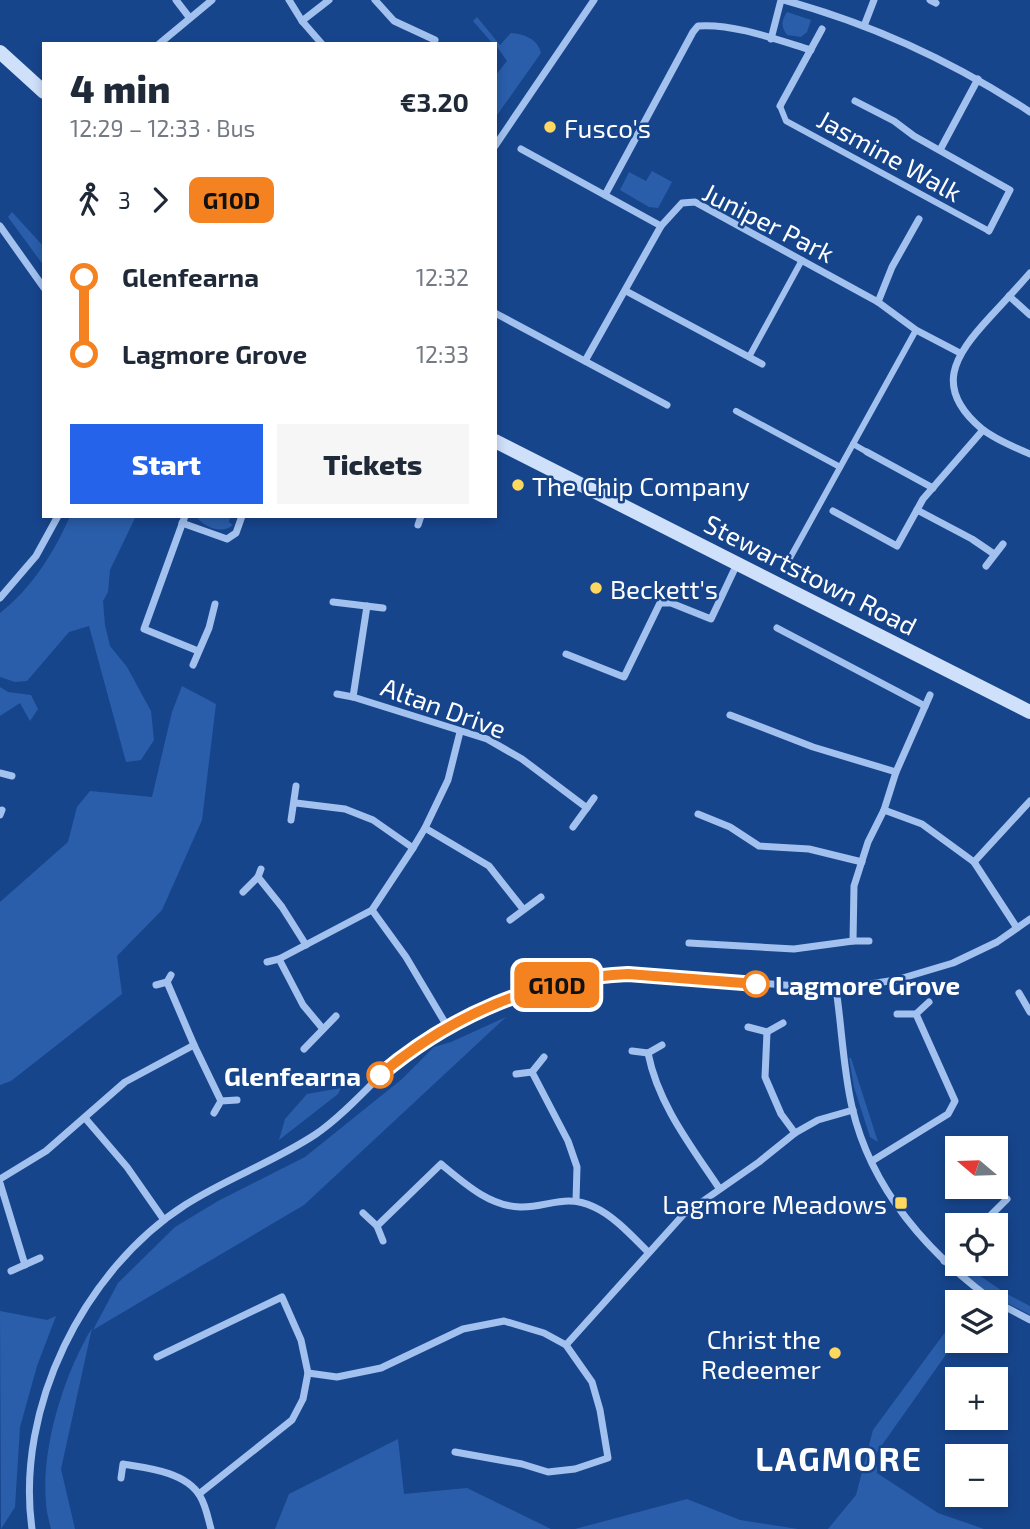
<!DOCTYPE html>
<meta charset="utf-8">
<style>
:root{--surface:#fff;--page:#f6f6f7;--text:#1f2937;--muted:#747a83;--accent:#2563eb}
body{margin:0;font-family:"Exo 2",sans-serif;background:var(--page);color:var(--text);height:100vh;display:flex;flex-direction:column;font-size:26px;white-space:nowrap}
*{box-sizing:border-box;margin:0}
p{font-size:23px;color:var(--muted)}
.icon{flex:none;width:38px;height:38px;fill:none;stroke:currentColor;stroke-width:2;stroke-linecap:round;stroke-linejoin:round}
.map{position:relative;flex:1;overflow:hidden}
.details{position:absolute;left:42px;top:42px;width:455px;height:476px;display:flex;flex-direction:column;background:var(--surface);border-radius:0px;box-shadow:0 4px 10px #0003}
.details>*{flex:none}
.badge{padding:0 14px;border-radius:10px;font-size:24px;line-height:46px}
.needle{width:46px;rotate:289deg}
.controls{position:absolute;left:945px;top:1136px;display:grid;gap:14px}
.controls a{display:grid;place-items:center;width:63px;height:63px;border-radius:0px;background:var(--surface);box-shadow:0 4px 10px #0003;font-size:35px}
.map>.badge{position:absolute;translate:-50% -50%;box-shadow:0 0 0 4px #fff}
.legs{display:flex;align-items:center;gap:10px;height:77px;padding:0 28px;font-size:23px}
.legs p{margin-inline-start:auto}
.head{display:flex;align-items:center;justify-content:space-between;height:119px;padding:0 28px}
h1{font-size:38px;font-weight:800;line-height:52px}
.action{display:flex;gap:14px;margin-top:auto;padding:14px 28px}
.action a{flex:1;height:80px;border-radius:0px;background:var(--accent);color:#fff;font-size:28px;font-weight:800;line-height:80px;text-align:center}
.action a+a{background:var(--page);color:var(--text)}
ul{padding:0 28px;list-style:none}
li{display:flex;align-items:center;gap:24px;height:77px;font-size:26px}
li i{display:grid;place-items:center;width:10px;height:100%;margin:0 9px;background:currentColor}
li i::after{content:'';width:18px;height:18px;margin:-9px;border:5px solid;border-radius:50%;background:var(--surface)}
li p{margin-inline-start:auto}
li:first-child i{background:linear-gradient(#0000 50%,currentColor 0)}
li:last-child i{background:linear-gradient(currentColor 50%,#0000 0)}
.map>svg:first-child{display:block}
.green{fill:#2a5eaa}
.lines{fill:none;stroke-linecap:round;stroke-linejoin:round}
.pedestrian{stroke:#a2c1ee;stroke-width:6}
.minor{stroke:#a2c1ee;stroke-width:7}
.secondary{stroke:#cfe0fa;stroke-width:14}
.line-1-casing{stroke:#fff;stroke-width:16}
.line-1{stroke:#f58220;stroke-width:10}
.poi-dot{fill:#ffd85f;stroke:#17458c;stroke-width:2.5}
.stop-1-dot{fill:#fff;stroke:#f58220;stroke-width:3.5}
.labels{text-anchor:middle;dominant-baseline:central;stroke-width:5;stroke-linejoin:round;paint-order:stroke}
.poi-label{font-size:26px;fill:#fff;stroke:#17458c;text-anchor:start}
.street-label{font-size:26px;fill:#fff;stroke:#17458c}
.stop-label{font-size:26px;font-weight:bold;fill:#fff;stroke:#17458c;text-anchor:start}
.district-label{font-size:33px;font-weight:bold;letter-spacing:2px;fill:#fff;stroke:#17458c}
</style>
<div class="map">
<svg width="1030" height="1529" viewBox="0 0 1030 1529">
<rect width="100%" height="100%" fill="#17458c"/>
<g class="green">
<path d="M 787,12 L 811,20 L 807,32 L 801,37 L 787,35 C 781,27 781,21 787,12 Z"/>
<path d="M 477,17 L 500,45 L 511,33 C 524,34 538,39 541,53 L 495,118 L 495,76 L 507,61 L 495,44 L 493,44 L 473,21 Z"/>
<polygon points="652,171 672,182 658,208 649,207 620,190 629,172 646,181"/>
<polygon points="12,212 44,247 44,266 8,217"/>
<path d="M 70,516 L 136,516 L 110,570 L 108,592 L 103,601 L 105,625 L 110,646 L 127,667 L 151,711 L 154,740 L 141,760 L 126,762 L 89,626 L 69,632 L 27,681 L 15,682 L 0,677 L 0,613 C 31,589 54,553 70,516 Z"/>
<path d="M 196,516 L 230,516 L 229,522 L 233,525 C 222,535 203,527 196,516 Z"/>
<polygon points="182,686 216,704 202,820 162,910 117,956 122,994 11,1081 0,1085 0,902 68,842 77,807 90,791 152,797 172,712"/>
<polygon points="0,687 8,692 31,695 38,709 30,721 20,703 0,716"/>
<polygon points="506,1017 304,1205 93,1330 118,1283 175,1227 218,1201 305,1157 402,1079 434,1047 451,1042"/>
<polygon points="849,1058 851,1058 878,1142 870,1137 854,1087"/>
<polygon points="341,1088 338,1094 279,1140 285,1119 307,1094"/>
<path d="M 959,1264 L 963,1264 L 1005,1293 L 1030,1306 L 1030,1315 C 1012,1305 964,1283 959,1264 Z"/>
<polygon points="0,1311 47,1320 56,1316 37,1366 20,1427 15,1507 1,1529"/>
<polygon points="957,1316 957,1339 877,1452 877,1473 938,1513 984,1529 828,1529 856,1495 873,1430"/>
<path d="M 92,1328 L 61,1469 L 75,1529 L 51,1529 C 49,1520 46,1511 46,1502 C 41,1448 64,1374 92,1328 Z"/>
<polygon points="398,1439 404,1494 467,1488 551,1529 275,1529 289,1494"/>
<polygon points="687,1499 740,1520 798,1529 575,1529"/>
</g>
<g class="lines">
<g class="pedestrian">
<polyline points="780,106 786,121 989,231"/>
<polyline points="749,357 802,260"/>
<polyline points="736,411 840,467"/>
<polyline points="853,444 867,452"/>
<polyline points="790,558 916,330"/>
</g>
<g class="minor">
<polyline points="176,0 189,17"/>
<polyline points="289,0 302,21 322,44"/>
<polyline points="375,0 394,21 435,40"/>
<path d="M 784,0 C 872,24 954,62 1030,112"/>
<polyline points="930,0 936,3"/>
<polyline points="302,21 329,0"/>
<polyline points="864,26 874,0"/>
<polyline points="771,39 781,0"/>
<polyline points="159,44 212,0"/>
<polyline points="855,101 894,121 914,136 1010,190 989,231"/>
<polyline points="780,106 822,29"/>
<polyline points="495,146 594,0"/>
<polyline points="521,149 661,226"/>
<polyline points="940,150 978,79"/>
<path d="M 605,195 L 693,32 L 698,26 C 732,23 778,40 811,50"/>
<polyline points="0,226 44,288"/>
<path d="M 1030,273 C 1017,288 1004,302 990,317 C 954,356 933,388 982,429 C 996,440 1014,447 1030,454"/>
<polyline points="626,291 762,364"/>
<polyline points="1009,296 1030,315"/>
<polyline points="878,302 892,267 919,219"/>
<polyline points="495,313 667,405"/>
<polyline points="585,361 661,226 682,203 695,202 878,302 916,330 960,353"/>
<polyline points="867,452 933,488"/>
<polyline points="917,510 972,539 994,554"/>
<polyline points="833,511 897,546 923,499 983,430"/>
<polyline points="185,516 144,629 198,651"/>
<polyline points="182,523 227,539 236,533 242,516"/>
<polyline points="418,525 421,516"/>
<polyline points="986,566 1003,544"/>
<polyline points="0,598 36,556 58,516"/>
<polyline points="333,602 383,608"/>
<polyline points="777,628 925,706"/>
<polyline points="566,654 624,677 660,603 671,603 711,619 737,564"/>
<polyline points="193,665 209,628 215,604"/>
<polyline points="337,694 353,697 487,739 522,759 587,808"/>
<polyline points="353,697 367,606"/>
<polyline points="730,715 813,747 896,772"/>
<polyline points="0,773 12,776"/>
<polyline points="296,803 345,809 373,820 413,848"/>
<polyline points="884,810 922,824 974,862 1017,928"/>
<polyline points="698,814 730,827 759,846 809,849 862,862"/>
<polyline points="0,815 2,810"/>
<polyline points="291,820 296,786"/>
<polyline points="573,827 594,798"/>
<polyline points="425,828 489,866 523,909"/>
<polyline points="974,862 1030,801"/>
<polyline points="258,877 282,907 306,945"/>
<polyline points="243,892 258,877 261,869"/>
<polyline points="372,910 406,957 447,1026"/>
<polyline points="510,920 541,897"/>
<polyline points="853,941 854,886 868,842 884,810 896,772 930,695"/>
<polyline points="689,943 794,949 853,941 869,941"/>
<polyline points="279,959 303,1005 323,1029"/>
<polyline points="267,962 279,959 372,910 413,848 425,828 448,780 460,732"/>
<polyline points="167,982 194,1045 221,1101"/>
<polyline points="156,985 167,982 171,975"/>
<path d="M 836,989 C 842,1028 843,1068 852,1107 C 871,1189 928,1254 995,1302"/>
<polyline points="1019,993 1030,1012"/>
<polyline points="897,1014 916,1014 929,1002"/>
<polyline points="748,1027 767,1032 783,1023"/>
<polyline points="767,1032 765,1077 781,1114 795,1133"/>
<polyline points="304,1049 336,1016"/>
<polyline points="632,1051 648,1053 662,1045"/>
<path d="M 648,1053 C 658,1104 691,1146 719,1188"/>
<polyline points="532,1072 568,1141 577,1167 576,1201"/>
<polyline points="516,1074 532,1072 544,1057"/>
<polyline points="214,1113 221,1101 237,1100"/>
<polyline points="85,1118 127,1167 164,1220"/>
<polyline points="872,1161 948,1114 955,1101 916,1014"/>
<polyline points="0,1179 46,1151 125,1082 194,1045"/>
<polyline points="0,1183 25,1265"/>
<polyline points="363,1213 377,1226 383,1241"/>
<polyline points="981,1225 1007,1199"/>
<path d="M 377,1226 L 441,1164 C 464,1183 489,1206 520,1207 C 547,1208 565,1193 594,1207 C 614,1216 632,1236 648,1252"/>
<polyline points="944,1261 957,1248"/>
<polyline points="11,1271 40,1258"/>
<polyline points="996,1302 1030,1320"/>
<polyline points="566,1345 683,1215 759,1162 795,1133 818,1120 853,1110"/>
<polyline points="157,1357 282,1297 301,1340 308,1373 303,1399 292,1420 199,1494"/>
<polyline points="308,1373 337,1377 381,1368 463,1329 504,1321 544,1333 566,1345 592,1382 600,1410 608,1458 575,1469 548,1472 522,1464 455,1452"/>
<path d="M 121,1478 L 123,1464 C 148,1468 186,1472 200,1496 C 206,1506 208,1518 211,1529"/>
<path d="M 32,1529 C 15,1408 84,1270 185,1205 C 227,1178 274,1162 316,1134 C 347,1113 373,1080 402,1056 C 467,1003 561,973 644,974 L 836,989 L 896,980 L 953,963 L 997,942 L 1030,919"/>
</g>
<g class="secondary">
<polyline points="0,52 44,92"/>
<polyline points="495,441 1030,712"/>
</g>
</g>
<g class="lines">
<g class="line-1-casing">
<path id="line-1" d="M 380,1075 C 450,1016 536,978 628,974 L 756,984"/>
</g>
<use href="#line-1" class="line-1"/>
</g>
<g class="poi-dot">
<circle cx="550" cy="127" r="7"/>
<circle cx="518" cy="485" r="7"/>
<circle cx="596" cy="588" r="7"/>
<rect x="894" y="1196" width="14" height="14" rx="3.5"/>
<circle cx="835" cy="1353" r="7"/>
</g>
<g class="stop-1-dot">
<circle cx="756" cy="984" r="12"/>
<circle cx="380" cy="1075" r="12"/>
</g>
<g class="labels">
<g class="poi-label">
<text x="564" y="127">Fusco's</text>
<text x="532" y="485">The Chip Company</text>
<text x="610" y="588">Beckett's</text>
<text x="887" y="1203" text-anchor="end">Lagmore Meadows</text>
<text x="821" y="1338" text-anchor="end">Christ the<tspan x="821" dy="30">Redeemer</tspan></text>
</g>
<g class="street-label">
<text transform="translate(890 155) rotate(29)">Jasmine Walk</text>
<text transform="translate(769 222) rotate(27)">Juniper Park</text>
<text transform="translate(811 574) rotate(27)">Stewartstown Road</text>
<text transform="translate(444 707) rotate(20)">Altan Drive</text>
</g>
<g class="stop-label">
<text x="775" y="984">Lagmore Grove</text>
<text x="361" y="1075" text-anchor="end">Glenfearna</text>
</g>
<g class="district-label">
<text x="839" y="1458">LAGMORE</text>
</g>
</g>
</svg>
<div class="controls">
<a><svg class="needle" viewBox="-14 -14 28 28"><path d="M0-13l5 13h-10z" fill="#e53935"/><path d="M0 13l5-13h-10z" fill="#747a83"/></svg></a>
<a><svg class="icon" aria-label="locate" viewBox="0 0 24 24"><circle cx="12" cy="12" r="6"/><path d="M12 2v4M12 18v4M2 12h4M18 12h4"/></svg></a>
<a><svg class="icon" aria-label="layers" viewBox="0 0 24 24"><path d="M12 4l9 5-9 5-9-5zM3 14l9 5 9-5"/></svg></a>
<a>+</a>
<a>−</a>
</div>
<b class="badge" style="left:557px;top:985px;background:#f58220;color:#111">G10D</b>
<section class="details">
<div class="head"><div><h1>4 min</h1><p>12:29 – 12:33 · Bus</p></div><b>€3.20</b></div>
<div class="legs"><svg class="icon" aria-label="walk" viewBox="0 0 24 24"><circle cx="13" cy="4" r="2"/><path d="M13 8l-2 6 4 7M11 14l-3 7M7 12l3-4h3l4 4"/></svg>3<svg class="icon" aria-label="forward" viewBox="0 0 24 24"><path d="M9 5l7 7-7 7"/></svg><b class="badge" style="background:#f58220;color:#111">G10D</b></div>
<ul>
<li><i style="color:#f58220"></i><b>Glenfearna</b><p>12:32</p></li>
<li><i style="color:#f58220"></i><b>Lagmore Grove</b><p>12:33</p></li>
</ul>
<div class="action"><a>Start</a><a>Tickets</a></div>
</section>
</div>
